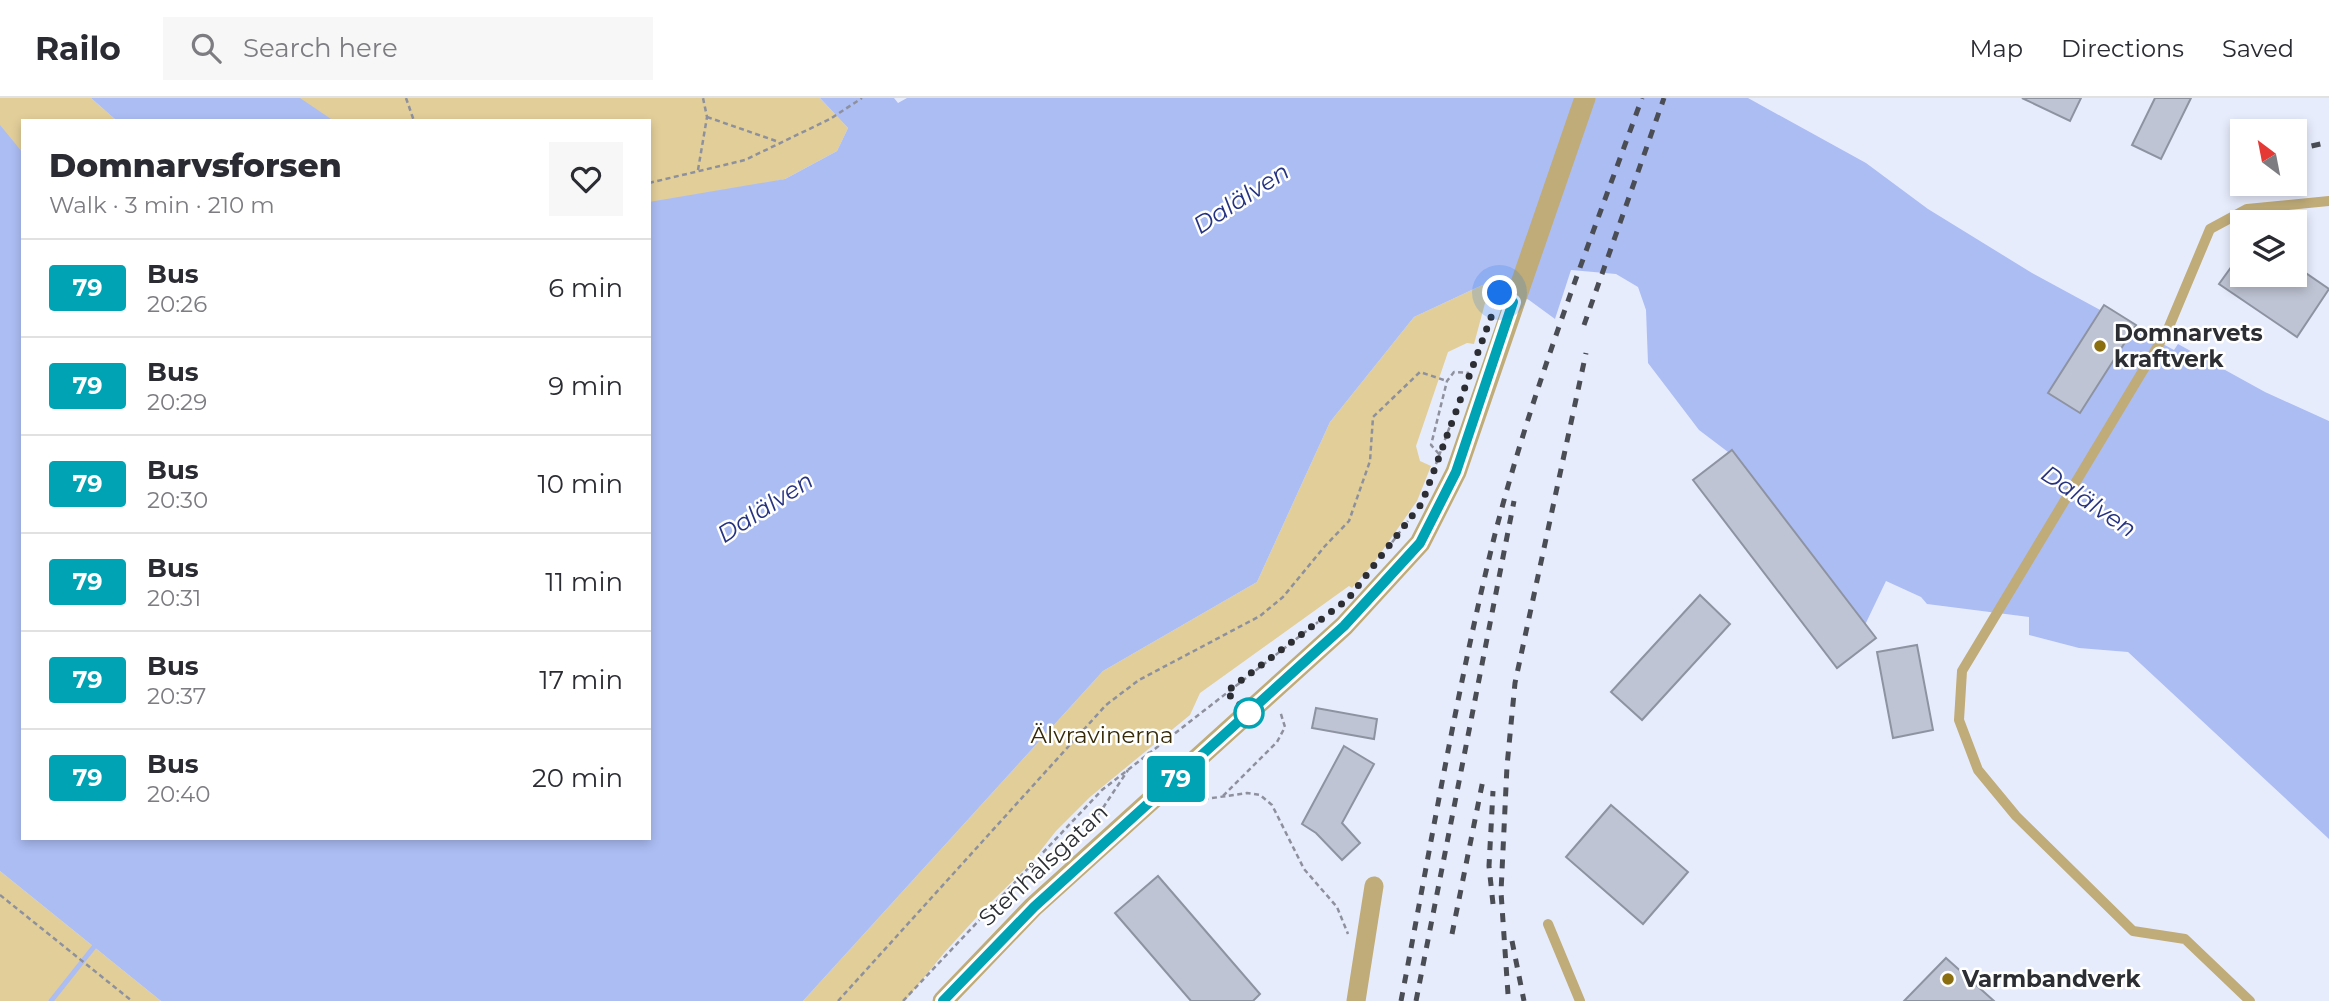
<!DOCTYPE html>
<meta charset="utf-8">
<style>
:root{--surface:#fff;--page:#f7f7f7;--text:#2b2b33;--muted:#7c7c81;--line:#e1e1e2}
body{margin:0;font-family:Montserrat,sans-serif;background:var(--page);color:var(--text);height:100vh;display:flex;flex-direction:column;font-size:26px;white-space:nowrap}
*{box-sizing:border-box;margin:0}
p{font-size:23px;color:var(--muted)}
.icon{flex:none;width:38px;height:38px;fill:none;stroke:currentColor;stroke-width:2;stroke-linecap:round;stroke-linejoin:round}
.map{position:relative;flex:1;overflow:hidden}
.drawer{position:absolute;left:21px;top:21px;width:630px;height:721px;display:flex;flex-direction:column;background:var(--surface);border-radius:0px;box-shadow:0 4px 10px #0003}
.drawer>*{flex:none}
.badge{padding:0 14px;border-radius:5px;font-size:24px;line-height:46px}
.needle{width:46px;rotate:328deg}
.controls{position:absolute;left:2230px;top:21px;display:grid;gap:14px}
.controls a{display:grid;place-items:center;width:77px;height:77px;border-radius:0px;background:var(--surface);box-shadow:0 4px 10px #0003;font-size:35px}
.you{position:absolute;width:35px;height:35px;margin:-18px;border:5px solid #fff;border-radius:50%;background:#1a73e8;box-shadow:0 0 0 10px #1a73e833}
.map>.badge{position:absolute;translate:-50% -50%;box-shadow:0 0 0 4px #fff}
.round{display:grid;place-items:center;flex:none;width:74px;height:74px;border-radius:0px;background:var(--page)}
.head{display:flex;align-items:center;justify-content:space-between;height:119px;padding:0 28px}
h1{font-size:33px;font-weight:800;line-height:52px}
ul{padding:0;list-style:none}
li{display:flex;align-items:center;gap:21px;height:98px;padding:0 28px;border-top:2px solid var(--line)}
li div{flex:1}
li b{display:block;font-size:26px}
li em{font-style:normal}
li .badge{min-width:77px;font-weight:700;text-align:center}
header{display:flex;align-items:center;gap:42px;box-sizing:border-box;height:98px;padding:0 35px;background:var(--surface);border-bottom:2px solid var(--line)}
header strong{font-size:33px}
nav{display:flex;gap:38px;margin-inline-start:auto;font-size:24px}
.search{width:490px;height:63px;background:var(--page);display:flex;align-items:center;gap:18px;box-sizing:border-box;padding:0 24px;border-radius:0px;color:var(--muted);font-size:26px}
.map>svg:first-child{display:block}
.green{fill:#e2ce99}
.water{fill:#acbdf4}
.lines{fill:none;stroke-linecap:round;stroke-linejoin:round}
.stream{stroke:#acbdf4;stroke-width:5}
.building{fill:#bfc4d4;stroke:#8e93a2;stroke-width:2}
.path{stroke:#8e919d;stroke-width:2.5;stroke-dasharray:5 3.5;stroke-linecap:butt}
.service{stroke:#c0ac79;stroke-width:10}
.minor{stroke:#c0ac79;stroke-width:19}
.tertiary{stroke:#c0ac79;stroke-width:21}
.rail{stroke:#4b4d55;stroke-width:5;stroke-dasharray:9 9;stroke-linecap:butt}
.line-casing{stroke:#fff;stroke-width:16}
.line{stroke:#00a3b4;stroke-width:10}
.walk{stroke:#2c2e34;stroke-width:7;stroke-dasharray:0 12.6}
.poi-dot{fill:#8a6e0f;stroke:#fff;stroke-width:2.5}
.stop-dot{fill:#fff;stroke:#00a3b4;stroke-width:3.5}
.labels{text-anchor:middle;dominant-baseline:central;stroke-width:5;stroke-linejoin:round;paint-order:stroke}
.poi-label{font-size:23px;font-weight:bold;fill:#2c2e34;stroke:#fff;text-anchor:start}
.park-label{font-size:23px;fill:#352907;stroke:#fff}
.street-label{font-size:23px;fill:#2c2e34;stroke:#fff}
.water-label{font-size:24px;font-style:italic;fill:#263380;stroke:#fff}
</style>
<header>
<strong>Railo</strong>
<div class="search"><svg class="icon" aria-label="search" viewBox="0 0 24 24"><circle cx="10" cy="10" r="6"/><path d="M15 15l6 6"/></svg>Search here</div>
<nav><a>Map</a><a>Directions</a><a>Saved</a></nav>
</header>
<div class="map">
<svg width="2329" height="903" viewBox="0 0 2329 903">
<rect width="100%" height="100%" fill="#e7ecfd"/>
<g class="green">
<polygon points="0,0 91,0 117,23 23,23 23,55 0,29"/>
<polygon points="295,0 820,0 848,30 837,53 785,81 649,112 649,23 329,23"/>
<polygon points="1491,183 1474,246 1467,245 1448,254 1416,348 1420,363 1431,368 1417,403 1373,466 1352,490 1349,488 1200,595 1190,617 1090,699 1056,733 1030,766 986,809 944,855 905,903 803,903 1103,573 1257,484 1330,324 1414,219"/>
<polygon points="0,773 161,903 0,903"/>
</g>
<g class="water">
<polygon points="91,0 300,0 334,23 117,23"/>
<polygon points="820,0 894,0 898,5 907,0 1748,0 1866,65 1928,111 2032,175 2174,252 2178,246 2265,294 2329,323 2329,741 2128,554 2079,550 2029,537 2029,519 1927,506 1921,499 1886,483 1864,529 1732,357 1699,332 1648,265 1646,212 1638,189 1616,176 1571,172 1555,221 1529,202 1491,183 1414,219 1330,324 1257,484 1103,573 803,903 161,903 0,773 0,27 23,55 23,740 649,740 649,104 785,81 837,53 848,30"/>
</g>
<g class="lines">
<polyline class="stream" points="51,903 97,845"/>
</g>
<g class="building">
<polygon points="2022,0 2081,0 2070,23"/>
<polygon points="2155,0 2191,0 2161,61 2132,47"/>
<polygon points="2242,154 2242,177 2294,177 2294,167 2329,191 2297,239 2219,186"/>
<polygon points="2104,207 2136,227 2080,315 2048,295"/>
<polygon points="1732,352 1876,540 1837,570 1693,382"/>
<polygon points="1700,497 1730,526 1642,622 1611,594"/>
<polygon points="1917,547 1933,632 1893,640 1877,554"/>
<polygon points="1316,610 1377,621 1374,641 1312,630"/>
<polygon points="1344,648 1374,666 1342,725 1360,745 1342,762 1316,735 1302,726"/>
<polygon points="1611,707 1688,774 1643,826 1566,759"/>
<polygon points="1158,778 1260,896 1253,903 1191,903 1115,815"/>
<polygon points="1946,860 1994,903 1904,903"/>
</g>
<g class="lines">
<g class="path">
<polyline points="406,0 414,23"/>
<polyline points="707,19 779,44"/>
<polyline points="698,72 707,19 703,0"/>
<polyline points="649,85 745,62 830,21 862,0"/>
<polyline points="1439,356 1431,347 1447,283 1454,274 1469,275"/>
<polyline points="1433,374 1450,328"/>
<polyline points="1387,451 1408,423"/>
<polyline points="1148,654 1160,667"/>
<polyline points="1223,698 1277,644 1285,629 1280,613"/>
<polyline points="1187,699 1199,702 1247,695 1260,697 1272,707 1304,771 1337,809 1348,836"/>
<polyline points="1089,731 1128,672"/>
<polyline points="1022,780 1045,772"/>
<polyline points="0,797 132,903"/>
<polyline points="838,903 1106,607 1139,582 1260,518 1283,499 1325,448 1349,423 1370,363 1373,319 1420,274 1447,283"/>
<polyline points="903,903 1102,692 1318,524"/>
</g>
<g class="service">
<polyline points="1548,826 1580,903"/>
<polyline points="2250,903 2185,841 2133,833 2016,718 1978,672 1959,622 1962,573 2168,231 2210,131 2247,111 2329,103"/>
</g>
<polyline class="minor" points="1356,903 1374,788"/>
<polyline class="tertiary" points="943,903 1033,809 1344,528 1420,445 1456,374 1585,0"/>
<g class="rail">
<polyline points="2294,52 2329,44"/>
<polyline points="2238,64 2242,63"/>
<polyline points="1584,227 1664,0"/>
<polyline points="1493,806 1489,768 1493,693"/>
<polyline points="1452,836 1483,682"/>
<polyline points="1512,843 1524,903"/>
<polyline points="1508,896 1501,794 1507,668 1515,585 1586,255"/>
<path d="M 1401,903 C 1431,747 1457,590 1495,436 C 1533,288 1590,144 1642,0"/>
<polyline points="1416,903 1514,403"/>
</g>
</g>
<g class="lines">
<g class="line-casing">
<polyline id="line" points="943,903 1034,809 1344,528 1420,445 1456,374 1513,204"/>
</g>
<use href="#line" class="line"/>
<polyline class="walk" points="1249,615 1226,594 1348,501 1422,405 1500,195"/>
</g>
<g class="poi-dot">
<circle cx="2100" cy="248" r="7"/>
<circle cx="1948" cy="881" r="7"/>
</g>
<circle class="stop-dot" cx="1249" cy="615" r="14"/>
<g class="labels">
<g class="poi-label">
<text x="2114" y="235">Domnarvets<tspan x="2114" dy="26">kraftverk</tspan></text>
<text x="1962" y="881">Varmbandverk</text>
</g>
<g class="park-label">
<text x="1102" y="637">Älvravinerna</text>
</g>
<g class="street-label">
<text transform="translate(1043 767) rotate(-43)">Stenhålsgatan</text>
</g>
<g class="water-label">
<text transform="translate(1241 100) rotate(-33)">Dalälven</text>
<text transform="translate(2089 403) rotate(34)">Dalälven</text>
<text transform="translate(765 409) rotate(-33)">Dalälven</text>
</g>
</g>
</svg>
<div class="controls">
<a><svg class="needle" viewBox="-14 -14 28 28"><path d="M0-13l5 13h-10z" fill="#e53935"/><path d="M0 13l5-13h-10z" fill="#7c7c81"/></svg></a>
<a><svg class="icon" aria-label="layers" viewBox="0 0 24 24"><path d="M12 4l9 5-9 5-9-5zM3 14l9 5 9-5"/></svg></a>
</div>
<div class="you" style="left:1500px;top:195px"></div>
<b class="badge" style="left:1176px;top:681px;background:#00a3b4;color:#fff">79</b>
<section class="drawer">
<div class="head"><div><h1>Domnarvsforsen</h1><p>Walk · 3 min · 210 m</p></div><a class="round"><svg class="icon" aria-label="heart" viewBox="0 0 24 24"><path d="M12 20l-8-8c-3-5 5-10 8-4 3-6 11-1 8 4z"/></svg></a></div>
<ul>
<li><span class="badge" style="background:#00a3b4;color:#fff">79</span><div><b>Bus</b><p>20:26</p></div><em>6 min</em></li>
<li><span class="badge" style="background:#00a3b4;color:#fff">79</span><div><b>Bus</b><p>20:29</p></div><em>9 min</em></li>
<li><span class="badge" style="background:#00a3b4;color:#fff">79</span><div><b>Bus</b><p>20:30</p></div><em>10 min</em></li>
<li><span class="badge" style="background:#00a3b4;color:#fff">79</span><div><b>Bus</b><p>20:31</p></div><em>11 min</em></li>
<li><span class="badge" style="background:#00a3b4;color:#fff">79</span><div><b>Bus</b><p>20:37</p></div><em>17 min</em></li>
<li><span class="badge" style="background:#00a3b4;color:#fff">79</span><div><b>Bus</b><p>20:40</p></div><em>20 min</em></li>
</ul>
</section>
</div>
